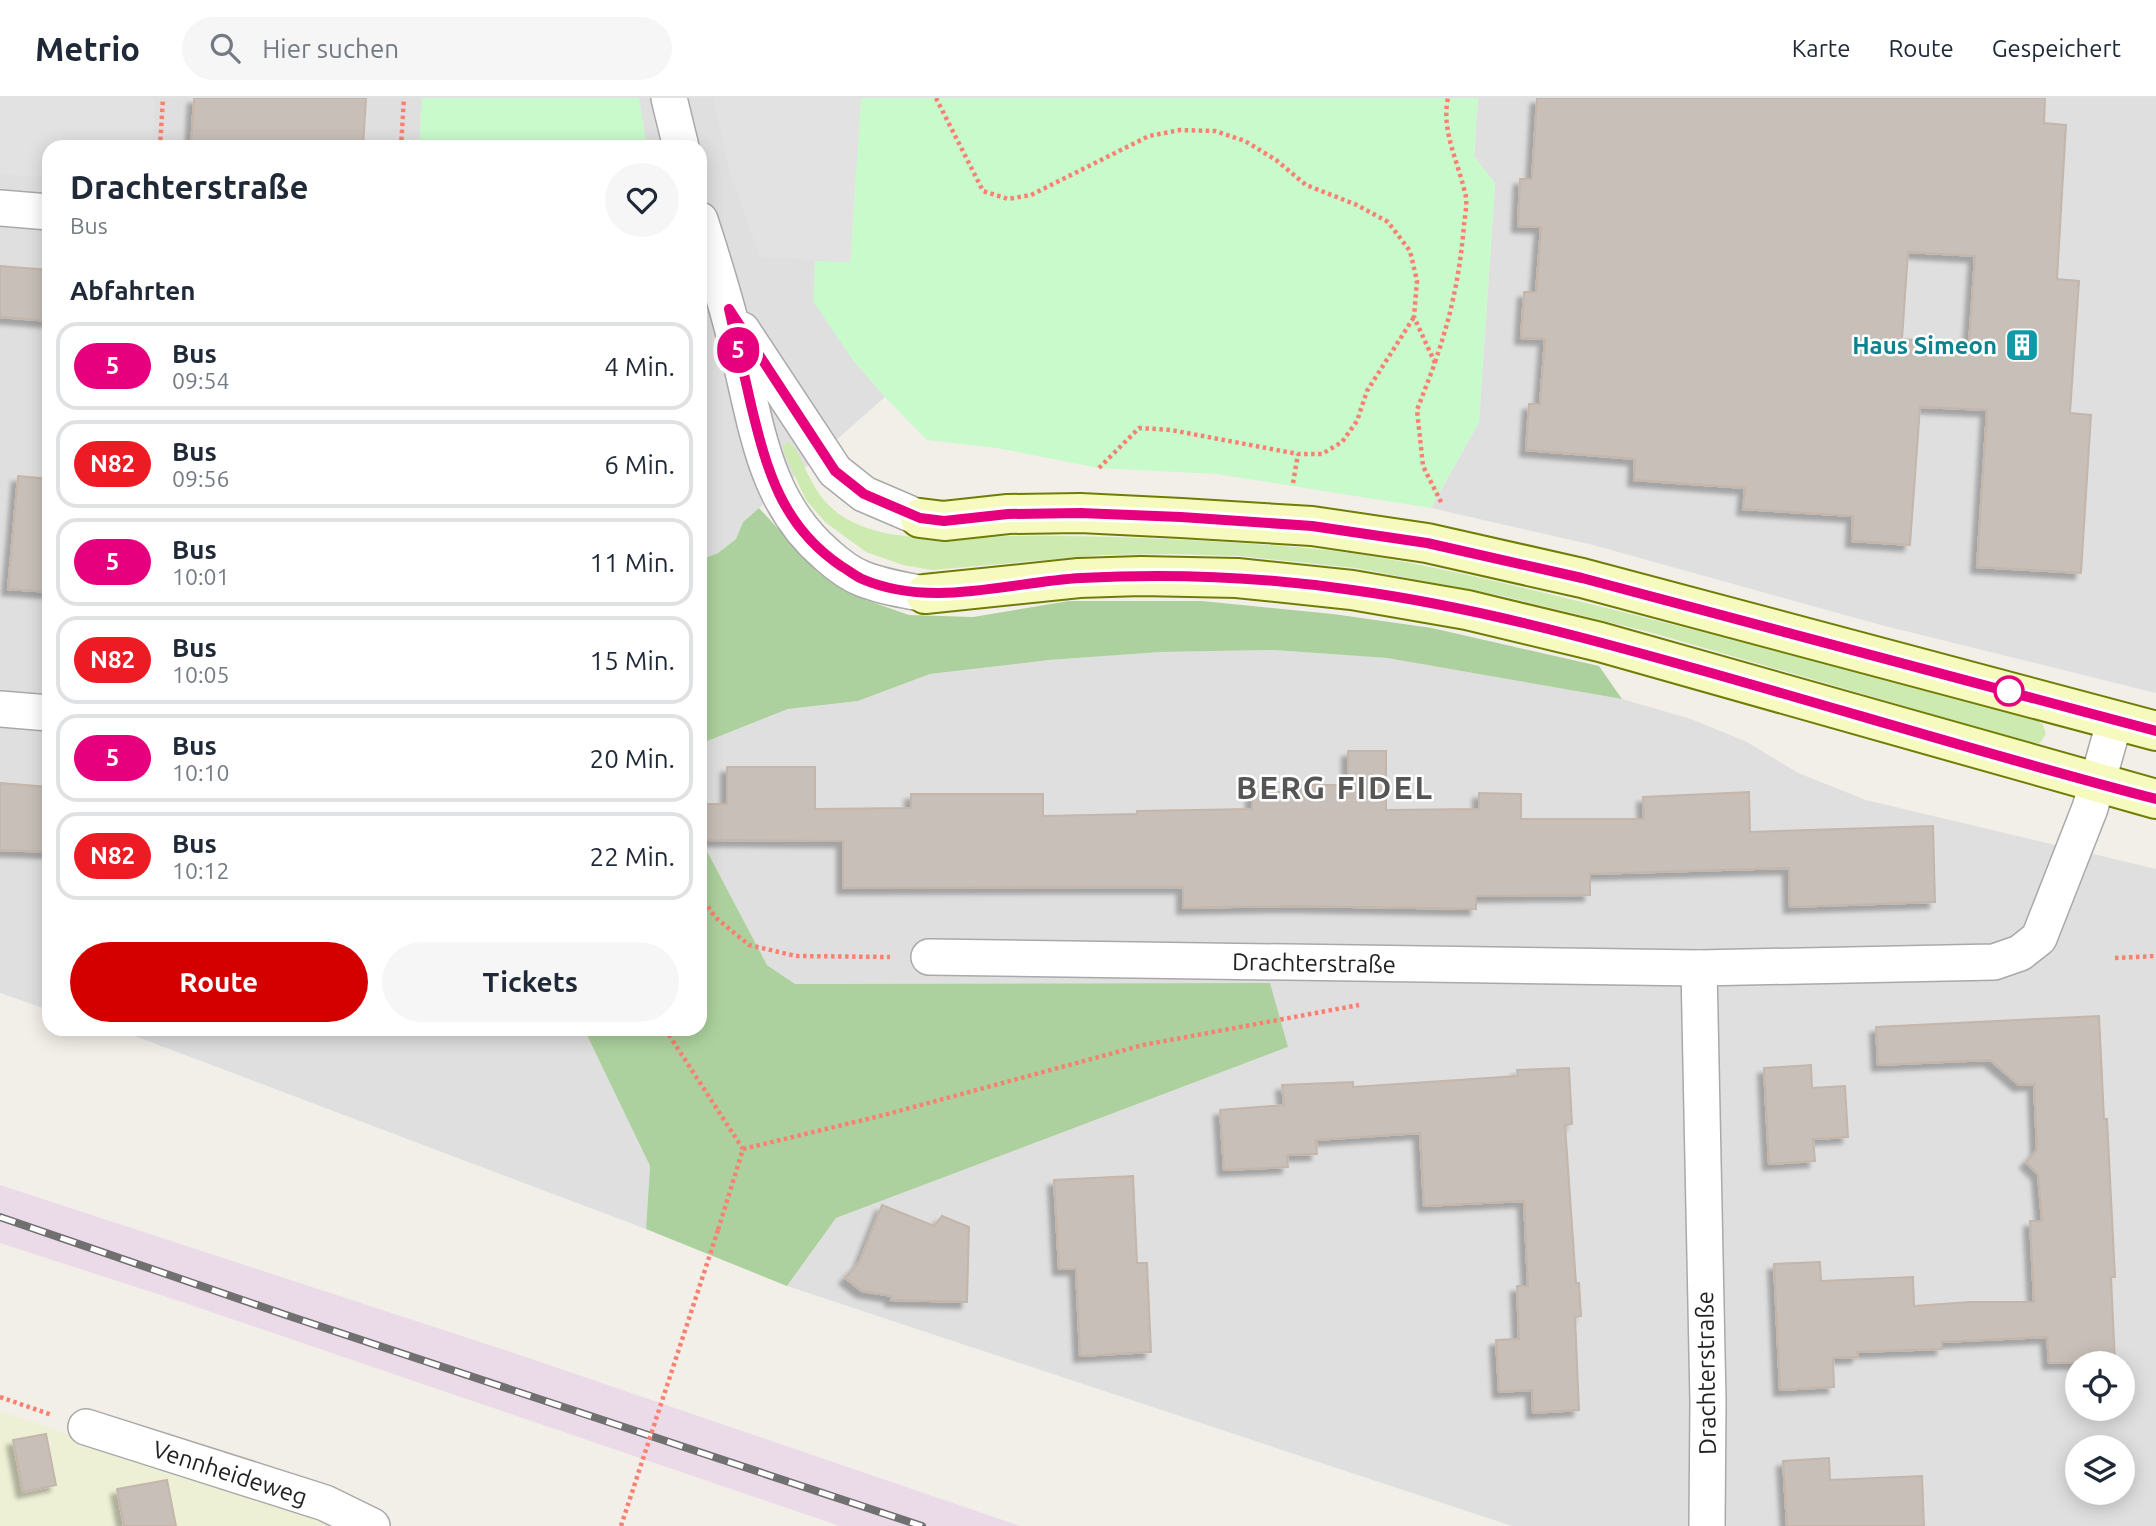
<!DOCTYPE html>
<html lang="de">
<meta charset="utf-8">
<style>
:root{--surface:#fff;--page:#f6f6f7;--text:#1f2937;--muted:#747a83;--line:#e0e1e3;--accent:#d40000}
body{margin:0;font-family:Ubuntu,sans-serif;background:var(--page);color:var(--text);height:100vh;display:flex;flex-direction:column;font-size:26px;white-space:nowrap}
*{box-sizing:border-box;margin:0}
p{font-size:23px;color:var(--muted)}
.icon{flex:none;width:38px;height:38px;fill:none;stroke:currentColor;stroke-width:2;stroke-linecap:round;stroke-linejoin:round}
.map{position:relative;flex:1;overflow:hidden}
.side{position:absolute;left:42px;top:42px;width:665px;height:896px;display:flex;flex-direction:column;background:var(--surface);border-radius:21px;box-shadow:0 4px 18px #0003}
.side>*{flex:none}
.badge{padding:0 14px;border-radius:23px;font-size:24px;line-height:46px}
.controls{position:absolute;left:2065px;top:1253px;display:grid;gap:14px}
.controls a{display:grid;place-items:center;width:70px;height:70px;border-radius:50%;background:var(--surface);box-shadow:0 4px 18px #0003;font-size:35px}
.map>.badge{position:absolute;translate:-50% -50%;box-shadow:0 0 0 4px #fff}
h2{padding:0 28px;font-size:26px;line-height:63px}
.round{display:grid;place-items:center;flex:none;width:74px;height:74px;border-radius:37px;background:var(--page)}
.head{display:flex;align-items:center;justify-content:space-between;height:119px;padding:0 28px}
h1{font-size:33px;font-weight:700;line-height:52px}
.primary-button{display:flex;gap:14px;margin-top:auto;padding:14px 28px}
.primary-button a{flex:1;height:80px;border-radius:42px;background:var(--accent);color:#fff;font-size:28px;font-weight:700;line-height:80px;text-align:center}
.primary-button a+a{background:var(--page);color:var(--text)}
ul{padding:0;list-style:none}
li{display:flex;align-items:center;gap:21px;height:88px;margin:0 14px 10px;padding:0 14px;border:4px solid var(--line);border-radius:21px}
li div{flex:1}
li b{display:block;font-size:26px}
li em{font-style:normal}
li .badge{min-width:77px;font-weight:700;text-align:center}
header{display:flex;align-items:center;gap:42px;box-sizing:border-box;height:98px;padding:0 35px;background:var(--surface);border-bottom:2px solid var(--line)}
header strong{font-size:33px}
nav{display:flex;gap:38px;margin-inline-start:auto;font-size:24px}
.search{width:490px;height:63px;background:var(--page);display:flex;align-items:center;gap:18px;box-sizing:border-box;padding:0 24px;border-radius:38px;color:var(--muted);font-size:26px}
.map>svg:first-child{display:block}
.residential{fill:#e0dfdf;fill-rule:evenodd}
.industrial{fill:#ebdbe8}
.farmland{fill:#eef0d5}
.grass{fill:#cdebb0}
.forest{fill:#add19e}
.park{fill:#c8facc}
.parking{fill:#e2e2e2}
.building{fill:#c7bfb8;stroke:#c4b6ab;stroke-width:2;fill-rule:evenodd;filter:url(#shadow)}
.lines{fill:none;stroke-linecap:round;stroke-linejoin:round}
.street-casing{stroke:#a9a9a9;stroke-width:38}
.secondary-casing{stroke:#707d05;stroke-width:42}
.path{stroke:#fa8072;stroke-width:4.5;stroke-dasharray:3.5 3.5;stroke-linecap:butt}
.street{stroke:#fff;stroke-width:35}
.secondary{stroke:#f7fabf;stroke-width:38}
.rail-casing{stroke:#707070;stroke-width:8}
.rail{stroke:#fff;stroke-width:5;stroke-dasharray:16;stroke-linecap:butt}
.path-bridge{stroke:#fa8072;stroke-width:4.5;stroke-dasharray:3.5 3.5;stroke-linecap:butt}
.line-casing{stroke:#fff;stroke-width:16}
.line{stroke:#e6007e;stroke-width:10}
.stop-dot{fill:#fff;stroke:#e6007e;stroke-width:3.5}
.labels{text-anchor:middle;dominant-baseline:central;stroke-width:5;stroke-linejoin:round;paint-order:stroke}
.culture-label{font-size:24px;font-weight:bold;fill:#0d838f;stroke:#fff;text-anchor:end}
.street-label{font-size:24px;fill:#222;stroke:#fff}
.district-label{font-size:32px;font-weight:bold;letter-spacing:2px;fill:#555;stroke:#fff}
</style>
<header>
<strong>Metrio</strong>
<div class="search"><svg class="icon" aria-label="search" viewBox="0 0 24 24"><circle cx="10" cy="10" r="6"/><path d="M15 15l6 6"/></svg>Hier suchen</div>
<nav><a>Karte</a><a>Route</a><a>Gespeichert</a></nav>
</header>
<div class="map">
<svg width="2156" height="1428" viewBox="0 0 2156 1428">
<defs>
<filter id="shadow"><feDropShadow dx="-6" dy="6" stdDeviation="2" flood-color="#0004"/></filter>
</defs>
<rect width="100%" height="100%" fill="#f2efe9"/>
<g class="residential">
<polygon points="0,0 861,0 850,164 852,261 885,299 743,424 736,441 718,455 700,462 700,49 49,49 49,912 0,895"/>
<polygon points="1478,0 2156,0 2156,595 1881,527 1593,447 1431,410 1479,324 1495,85 1474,59"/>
<path d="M 1274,552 L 1387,560 L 1622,601 L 1691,621 L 1747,644 L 1798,675 L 1866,702 L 2156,771 L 2156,1428 L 1512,1428 L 787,1188 L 836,1120 L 1288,949 L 1269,885 L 795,886 L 767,867 L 700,740 L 700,646 L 788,611 L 858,603 L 930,576 L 1049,562 L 1161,554 ZM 2077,1265 L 2123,1265 L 2123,1311 L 2077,1311 ZM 2077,1349 L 2123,1349 L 2123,1395 L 2077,1395 Z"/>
<polygon points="100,931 584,931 650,1068 646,1131 132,937 115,937"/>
</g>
<polygon class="industrial" points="0,1087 520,1257 1020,1428 840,1428 170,1200 0,1145"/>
<polygon class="farmland" points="0,1313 307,1417 334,1428 0,1428"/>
<path class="grass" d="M 788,344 L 795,350 C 804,367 812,388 824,402 C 865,451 954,439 1011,438 C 1076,437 1141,440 1207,443 C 1257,446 1307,449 1357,456 C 1437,468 1516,488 1594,507 C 1743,543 1890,585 2038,623 L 2043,627 L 2046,636 L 2040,645 L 2035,646 L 1653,535 L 1503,498 L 1356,470 L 1239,458 L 1175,456 L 1102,457 L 932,472 L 903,467 L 866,454 L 825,424 L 806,402 L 785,357 L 783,347 Z"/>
<g class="forest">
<polygon points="759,410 819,475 866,502 909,517 973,519 1069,503 1202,503 1333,516 1432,530 1599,568 1622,601 1387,560 1274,552 1161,554 1049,562 930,576 858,603 788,611 700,646 700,462 718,455 736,441 743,424"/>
<polygon points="700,740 767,867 795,886 1270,885 1288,949 836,1120 787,1188 646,1131 650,1068 584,931 700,931"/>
</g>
<g class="park">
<polygon points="422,0 639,0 647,49 419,49"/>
<polygon points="861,0 1478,0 1474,58 1495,85 1479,324 1431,410 1217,376 1099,370 997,350 927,342 885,299 852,261 813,203 815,163 850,164"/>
</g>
<g class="parking">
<polygon points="0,0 155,0 152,49 49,49 49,80 0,76"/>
<polygon points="713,0 861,0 850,164 760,159 730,75"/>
</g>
<g class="building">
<polygon points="194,0 366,0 363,49 272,46 272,49 191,49"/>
<path d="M 1537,0 L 2045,0 L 2044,25 L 2066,27 L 2057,181 L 2079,183 L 2070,315 L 2091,317 L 2081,475 L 1977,469 L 1987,312 L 1920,309 L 1910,447 L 1852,443 L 1853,418 L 1743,411 L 1745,390 L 1634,382 L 1635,361 L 1526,352 L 1529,306 L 1540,306 L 1545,241 L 1521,240 L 1524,194 L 1536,194 L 1541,129 L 1518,128 L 1520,81 L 1532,81 ZM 1908,154 L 1975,158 L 1969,246 L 1902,241 Z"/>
<polygon points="0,168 49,172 49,223 0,219"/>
<polygon points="18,378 49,381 49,494 8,491"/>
<polygon points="1348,653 1386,653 1386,712 1479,711 1479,695 1521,696 1521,721 1644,721 1643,699 1749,694 1750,734 1933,728 1935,804 1790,809 1789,770 1590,776 1590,797 1476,798 1476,811 1289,808 1183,810 1183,789 843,790 843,743 705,742 705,706 727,706 727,669 815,669 815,711 911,710 911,696 1043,696 1043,718 1137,716 1137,713 1252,711 1252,694 1290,694 1290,687 1348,687"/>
<polygon points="0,685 49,689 49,754 0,752"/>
<polygon points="2099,918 2104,1021 2107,1021 2115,1179 2111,1179 2115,1265 2049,1265 2047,1239 1942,1244 1942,1251 1857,1254 1858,1259 1833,1260 1834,1289 1780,1292 1774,1166 1820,1164 1821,1183 1913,1179 1914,1208 1970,1204 2034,1204 2030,1123 2042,1123 2038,1076 2026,1064 2037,1052 2034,986 2019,987 1990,962 1878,967 1876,929"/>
<polygon points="1811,967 1812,990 1845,988 1848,1039 1813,1041 1815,1063 1769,1066 1764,970"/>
<polygon points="1569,970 1572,1026 1565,1027 1576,1185 1579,1185 1581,1218 1575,1219 1579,1312 1533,1315 1532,1292 1499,1294 1496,1242 1519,1241 1517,1188 1528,1188 1524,1103 1424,1108 1420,1035 1316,1042 1317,1056 1287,1057 1288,1069 1224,1072 1220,1012 1284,1007 1282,987 1353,984 1353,989 1518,978 1517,972"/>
<polygon points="1133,1078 1137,1165 1147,1165 1151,1254 1080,1258 1076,1171 1059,1171 1054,1082"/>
<polygon points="882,1107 934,1128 942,1118 969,1129 967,1204 891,1202 892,1198 862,1193 845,1180 859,1165"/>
<polygon points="46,1336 56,1387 23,1394 13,1342"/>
<polygon points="1829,1360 1830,1382 1922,1378 1924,1428 1787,1428 1783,1363"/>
<polygon points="167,1382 176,1428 124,1428 117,1391"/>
</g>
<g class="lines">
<g class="street-casing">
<g id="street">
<polyline points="669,0 681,49"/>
<polyline points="0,110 49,114"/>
<path d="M 700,122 C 715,168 729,214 740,261 C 758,335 766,405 827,457 C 837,466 850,476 863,481 C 883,489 904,492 925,496"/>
<polyline points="742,232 835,373 864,396 920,420"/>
<polyline points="0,611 49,615"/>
<polyline points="929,859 1699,870 1994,864 2020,855 2039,840 2090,710 2115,622"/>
<polyline points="1699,870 1708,1303 1707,1428"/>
<polyline points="86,1329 325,1405 372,1428"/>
</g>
</g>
<g class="secondary-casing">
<g id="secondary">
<polyline points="920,420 944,423 1008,416 1080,415 1181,420 1312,428 1427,445 1582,480 2156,633"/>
<polyline points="925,496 1079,480 1141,478 1237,480 1352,492 1467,512 1600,544 2156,701"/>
</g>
</g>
<g class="path">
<polyline points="936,0 983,93 1008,101 1031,97 1149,38 1180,32 1215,33 1245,43 1276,62 1306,87 1357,107 1388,124 1410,153 1417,183 1414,219 1435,265 1417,312 1423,368 1442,406"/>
<polyline points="160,49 163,0"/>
<polyline points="401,49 404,0"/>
<path d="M 1435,264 C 1451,219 1460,175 1464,127 C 1465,117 1468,104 1465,95 C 1458,63 1441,33 1448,0"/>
<polyline points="1099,370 1139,330 1171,332 1298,356 1322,356 1342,344 1357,323 1367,293 1414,219"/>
<polyline points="1293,385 1298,356"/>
<polyline points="700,797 715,819 749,847 796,858 890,859"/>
<polyline points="2115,860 2156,858"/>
<polyline points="665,931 743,1051 718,1132"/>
<polyline points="743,1051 884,1017 1143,947 1359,907"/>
<polyline points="0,1299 52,1317"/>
</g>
<use href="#street" class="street"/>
<use href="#secondary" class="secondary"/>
<g class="rail-casing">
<polyline id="rail" points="0,1119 286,1217 922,1428"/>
</g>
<use href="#rail" class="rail"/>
<polyline class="path-bridge" points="621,1428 718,1132"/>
</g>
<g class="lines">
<g class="line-casing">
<path id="line" d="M 2156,633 L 1582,480 L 1427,445 L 1312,428 L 1181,419 L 1080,415 L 1008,416 L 944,423 L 920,420 L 864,396 L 835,373 L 729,211 C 736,243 744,275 751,307 C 767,373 782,428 841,468 C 848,472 855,478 862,481 C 932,511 1009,484 1081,480 C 1171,475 1263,479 1352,492 C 1469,508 1583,539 1697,571 C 1850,614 2002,661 2156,701"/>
</g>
<use href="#line" class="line"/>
</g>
<defs>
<g id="building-square" transform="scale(1.75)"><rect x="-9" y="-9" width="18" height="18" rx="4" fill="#0f9aa8" stroke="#fff"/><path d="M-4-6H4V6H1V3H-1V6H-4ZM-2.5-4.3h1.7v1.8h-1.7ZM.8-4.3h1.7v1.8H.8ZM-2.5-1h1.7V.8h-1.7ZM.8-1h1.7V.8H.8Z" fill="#fff"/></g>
</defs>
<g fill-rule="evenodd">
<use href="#building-square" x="2022" y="247"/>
</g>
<circle class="stop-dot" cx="2009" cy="593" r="14"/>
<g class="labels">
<g class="culture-label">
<text x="1997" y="247">Haus Simeon</text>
</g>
<g class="street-label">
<text transform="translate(1314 865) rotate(1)">Drachterstraße</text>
<text transform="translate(1706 1275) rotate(-91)">Drachterstraße</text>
<text transform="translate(230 1375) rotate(18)">Vennheideweg</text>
</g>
<g class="district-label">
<text x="1335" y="689">BERG FIDEL</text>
</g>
</g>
</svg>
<div class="controls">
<a><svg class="icon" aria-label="locate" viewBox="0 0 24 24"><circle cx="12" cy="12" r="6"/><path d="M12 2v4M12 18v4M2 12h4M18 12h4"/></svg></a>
<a><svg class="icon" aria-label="layers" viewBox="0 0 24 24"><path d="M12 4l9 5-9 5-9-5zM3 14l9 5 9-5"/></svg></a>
</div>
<b class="badge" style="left:738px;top:252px;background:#e6007e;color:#fff">5</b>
<section class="side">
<div class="head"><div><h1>Drachterstraße</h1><p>Bus</p></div><a class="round"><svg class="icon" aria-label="heart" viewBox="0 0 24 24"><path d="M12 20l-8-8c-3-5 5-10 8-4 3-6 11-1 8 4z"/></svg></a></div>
<h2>Abfahrten</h2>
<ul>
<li><span class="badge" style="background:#e6007e;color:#fff">5</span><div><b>Bus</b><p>09:54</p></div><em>4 Min.</em></li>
<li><span class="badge" style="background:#ed1c24;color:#fff">N82</span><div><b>Bus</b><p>09:56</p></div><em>6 Min.</em></li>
<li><span class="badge" style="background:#e6007e;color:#fff">5</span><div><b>Bus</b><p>10:01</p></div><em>11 Min.</em></li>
<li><span class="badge" style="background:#ed1c24;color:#fff">N82</span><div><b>Bus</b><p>10:05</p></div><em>15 Min.</em></li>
<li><span class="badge" style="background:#e6007e;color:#fff">5</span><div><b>Bus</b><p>10:10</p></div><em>20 Min.</em></li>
<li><span class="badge" style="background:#ed1c24;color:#fff">N82</span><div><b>Bus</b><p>10:12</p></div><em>22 Min.</em></li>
</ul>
<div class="primary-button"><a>Route</a><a>Tickets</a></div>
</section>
</div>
